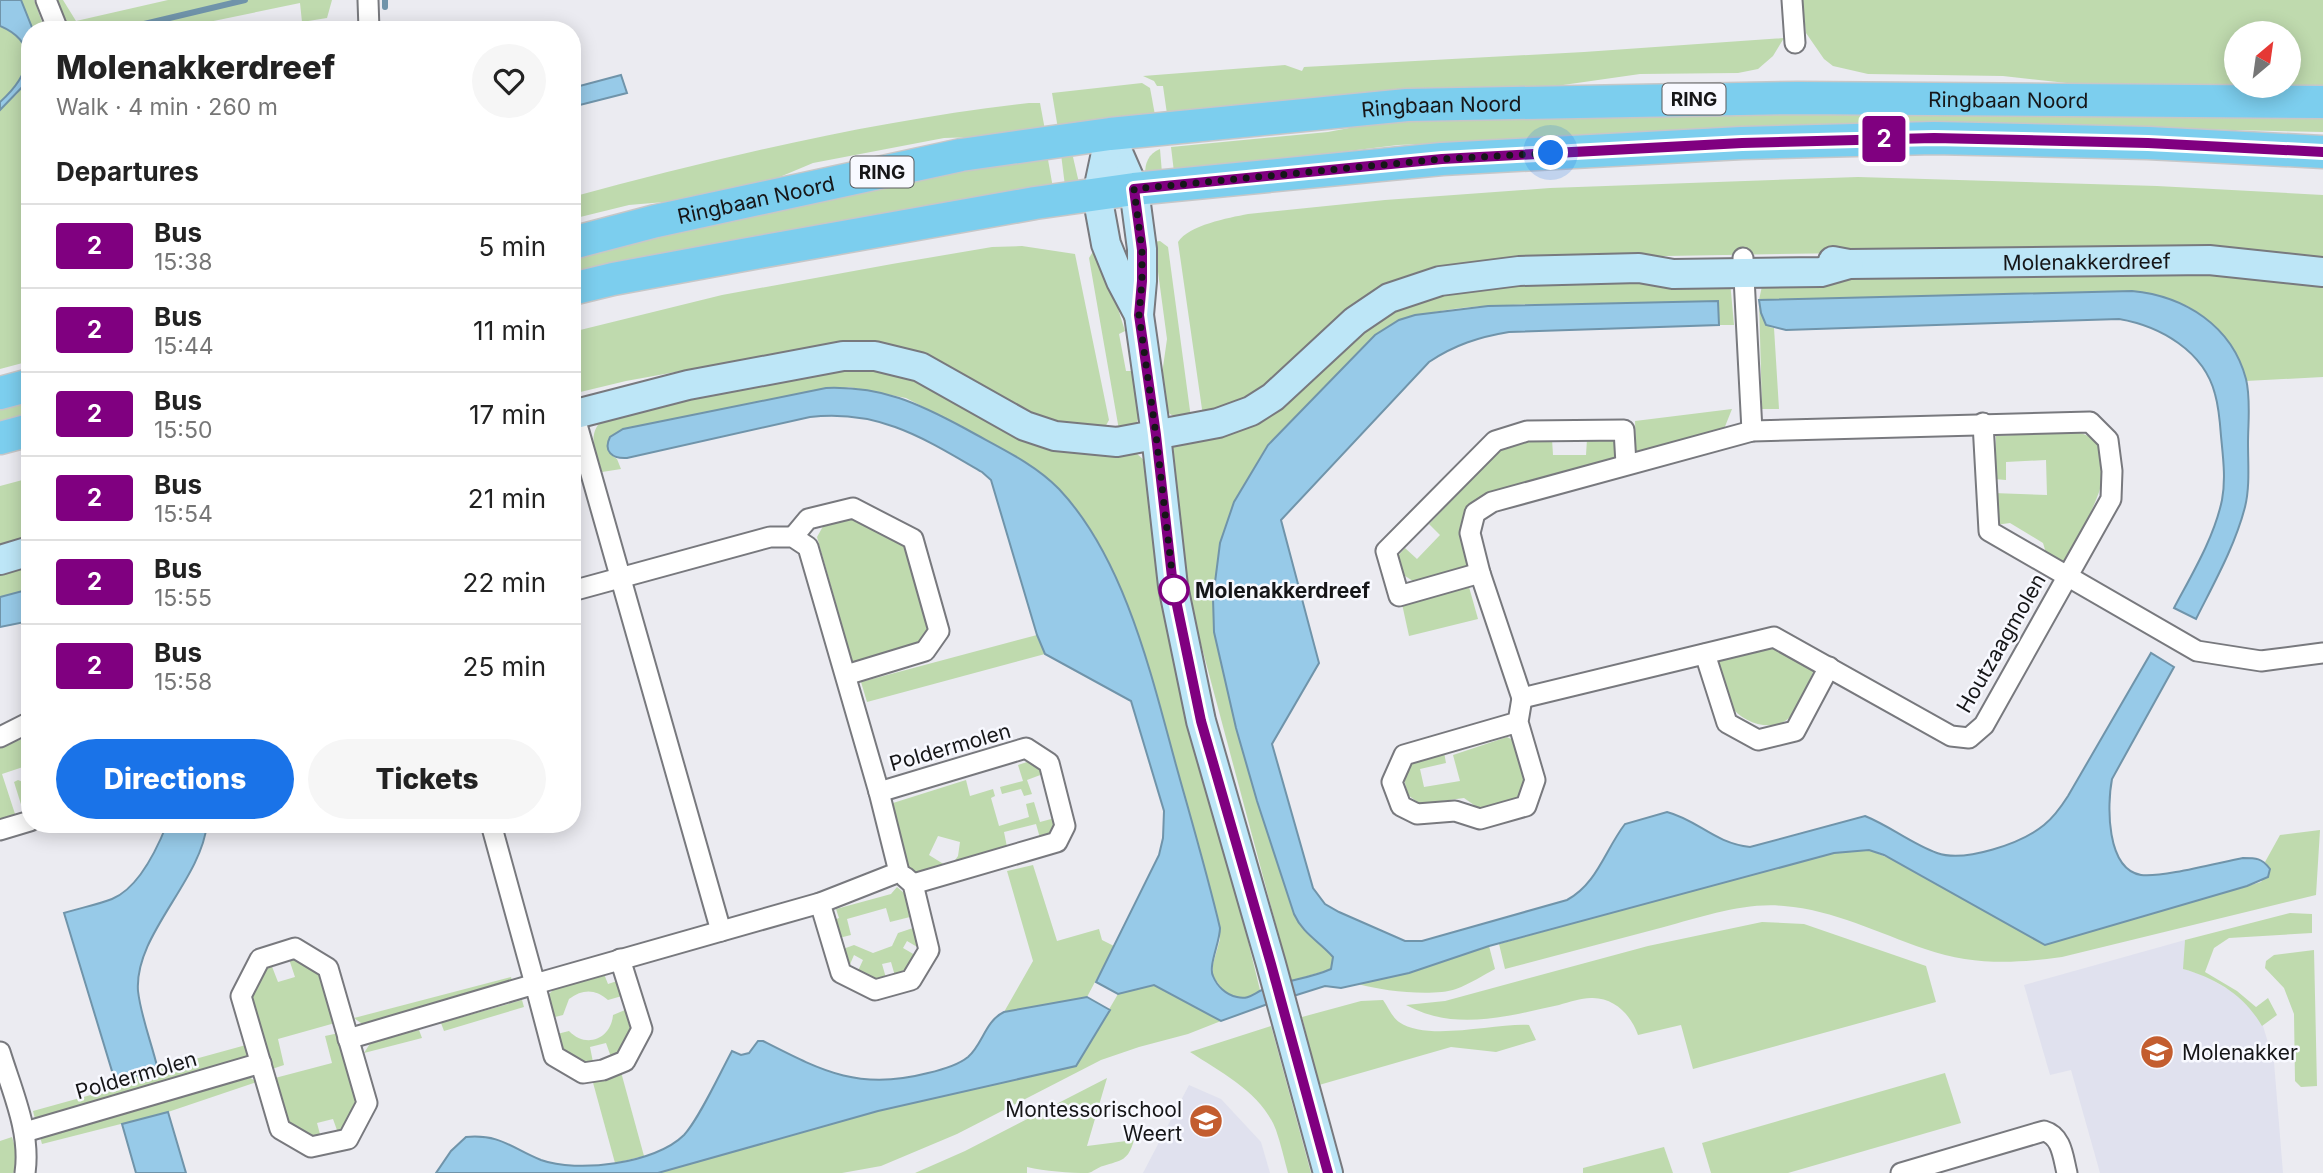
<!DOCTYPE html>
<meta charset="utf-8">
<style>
:root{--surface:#fff;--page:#f6f6f6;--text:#222;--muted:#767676;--line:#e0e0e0;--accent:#1a73e8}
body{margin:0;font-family:Inter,sans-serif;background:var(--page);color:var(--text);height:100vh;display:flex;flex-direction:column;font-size:26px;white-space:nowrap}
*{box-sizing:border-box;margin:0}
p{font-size:23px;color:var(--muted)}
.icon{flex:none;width:38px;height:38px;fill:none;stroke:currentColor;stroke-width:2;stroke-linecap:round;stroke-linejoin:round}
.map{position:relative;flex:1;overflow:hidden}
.panel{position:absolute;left:21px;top:21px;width:560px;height:812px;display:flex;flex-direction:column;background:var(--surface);border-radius:28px;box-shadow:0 4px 18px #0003}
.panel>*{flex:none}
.badge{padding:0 14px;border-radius:5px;font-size:24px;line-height:46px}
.needle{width:46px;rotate:29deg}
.controls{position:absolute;left:2224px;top:21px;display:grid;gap:14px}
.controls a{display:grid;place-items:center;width:77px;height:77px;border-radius:50%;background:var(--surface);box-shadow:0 4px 18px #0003;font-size:35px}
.you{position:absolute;width:35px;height:35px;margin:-18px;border:5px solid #fff;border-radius:50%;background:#1a73e8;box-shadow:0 0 0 10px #1a73e833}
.map>.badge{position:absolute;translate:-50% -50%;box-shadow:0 0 0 4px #fff}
h2{padding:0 35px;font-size:26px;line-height:63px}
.round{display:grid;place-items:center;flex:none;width:74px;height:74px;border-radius:37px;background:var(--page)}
.head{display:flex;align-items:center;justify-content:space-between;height:119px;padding:0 35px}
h1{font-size:33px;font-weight:800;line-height:52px}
.action{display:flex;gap:14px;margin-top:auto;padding:14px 35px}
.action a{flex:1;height:80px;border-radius:42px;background:var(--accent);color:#fff;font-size:28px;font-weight:800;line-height:80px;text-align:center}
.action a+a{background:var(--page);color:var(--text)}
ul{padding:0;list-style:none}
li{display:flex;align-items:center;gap:21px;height:84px;padding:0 35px;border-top:2px solid var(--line)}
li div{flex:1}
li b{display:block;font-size:26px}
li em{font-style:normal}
li .badge{min-width:77px;font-weight:700;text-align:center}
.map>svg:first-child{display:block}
.built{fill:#e0e1ee}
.green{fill:#bfdaae;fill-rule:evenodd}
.water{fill:#97cae8;stroke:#7094aa;stroke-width:2}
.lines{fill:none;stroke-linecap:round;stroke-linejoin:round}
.stream{stroke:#7094aa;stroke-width:6}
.street-casing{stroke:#78797e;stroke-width:23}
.secondary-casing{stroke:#78797e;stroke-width:32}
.primary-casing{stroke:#c7c7c8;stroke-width:35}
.street{stroke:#fff;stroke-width:19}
.secondary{stroke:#bde6f7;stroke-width:28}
.primary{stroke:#7cceee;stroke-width:32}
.line-casing{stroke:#fff;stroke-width:16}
.line{stroke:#800080;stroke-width:10}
.walk{stroke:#161618;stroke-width:7;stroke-dasharray:0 12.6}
.stop-dot{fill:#fff;stroke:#800080;stroke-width:3.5}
.labels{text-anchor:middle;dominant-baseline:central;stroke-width:5;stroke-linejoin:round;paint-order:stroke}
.shield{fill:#f8f9ff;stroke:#5a5a5d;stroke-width:2}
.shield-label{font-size:19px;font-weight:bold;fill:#161618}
.street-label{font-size:21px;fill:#161618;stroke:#f8f9ff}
.stop-label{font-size:21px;font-weight:bold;fill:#161618;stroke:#f8f9ff;text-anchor:start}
.poi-label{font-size:21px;fill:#161618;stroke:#f8f9ff;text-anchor:start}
</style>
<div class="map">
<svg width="2323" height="1173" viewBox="0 0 2323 1173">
<rect width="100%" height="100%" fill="#ebebf1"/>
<g class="built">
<polygon points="2185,940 2184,969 2203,975 2235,993 2254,1011 2263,1026 2274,1062 2283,1173 2100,1173 2071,1070 2050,1075 2024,985"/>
<polygon points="1189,1085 1221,1099 1261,1142 1270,1173 1143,1173"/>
</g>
<g class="green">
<polygon points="21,0 34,0 45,30 33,30"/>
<polygon points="53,0 63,0 76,21 168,0 332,0 327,18 302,22 300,3 170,30 66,30"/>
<path d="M 1802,0 L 2323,0 L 2323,91 L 2113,88 L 2003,76 L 1868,74 L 1833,66 L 1824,59 L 1806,33 ZM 2236,33 L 2289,33 L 2289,86 L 2236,86 Z"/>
<path d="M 0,26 C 42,44 28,77 0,102 Z"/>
<polygon points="1784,38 1773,56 1758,69 1738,73 1640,74 1556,86 1392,94 1167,114 1163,86 1157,86 1154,81 1143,76 1285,65 1302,71 1304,67 1584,52"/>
<polygon points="30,76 30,361 0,369 0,110 17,94"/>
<polygon points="1142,83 1150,88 1155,115 1058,129 1052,93"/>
<path d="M 1029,103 L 1040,103 L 1045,130 L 1010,136 L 944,138 L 813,163 L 763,184 L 700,199 L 629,205 L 572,219 L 572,197 C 720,157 877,120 1029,103 Z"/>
<polygon points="1614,109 2323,114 2323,132 2052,126 1557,138 1398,145 1174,172 1171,147 1328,132 1407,117"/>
<path d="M 1160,149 L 1162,173 L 1145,175 C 1145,163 1148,154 1160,149 Z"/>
<polygon points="1047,154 1053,188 882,214 572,275 572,255 729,213"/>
<polygon points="1061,154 1073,157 1079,183 1065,186"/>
<path d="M 1858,177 L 2157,186 L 2323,195 L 2323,258 C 2215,245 2104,250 1995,251 C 1825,253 1655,256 1486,260 C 1441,266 1401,273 1363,298 L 1260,391 L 1241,402 L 1203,416 L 1178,242 C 1189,225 1228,218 1248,214 L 1385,200 L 1550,188 Z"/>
<polygon points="1160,241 1168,247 1191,418 1179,419 1170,414 1163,406 1159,395 1167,339 1154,242"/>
<polygon points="1022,246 1075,254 1109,420 1104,429 1057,427 937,361 858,342 825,345 626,381 572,394 572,332 722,295 892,264 992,247"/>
<polygon points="1094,250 1105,267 1125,331 1119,334 1126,371 1134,371 1142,409 1136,424 1119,430 1089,258"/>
<polygon points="2170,272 2257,274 2323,280 2323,377 2246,381 2240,364 2218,329 2188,306 2132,291 2099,292 1769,327 1774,328 1779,409 1762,409 1759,300 1762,286 1773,279"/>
<path d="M 1500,281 L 1730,281 L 1734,325 L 1719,325 L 1717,301 C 1669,302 1621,303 1573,304 C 1517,305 1420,301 1375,335 L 1268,444 L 1234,502 L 1214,632 L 1236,728 L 1257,801 L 1294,914 C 1303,934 1319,941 1333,957 L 1331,969 L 1291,981 L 1186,588 L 1169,454 L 1176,443 L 1334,349 L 1409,298 Z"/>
<path d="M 866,366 L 916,375 L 1136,453 L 1145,461 L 1160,582 L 1260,990 L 1249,998 L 1238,998 L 1225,993 L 1213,976 L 1213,964 L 1220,939 L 1215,907 L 1156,695 L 1119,587 L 1095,536 L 958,425 L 906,398 L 849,387 L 610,437 C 605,446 608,453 617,459 L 621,469 L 602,472 C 596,450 585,435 605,417 L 841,368 Z"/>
<polygon points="30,397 30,417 0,426 0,404"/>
<polygon points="1732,409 1724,429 1636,452 1635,421"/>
<path d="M 2076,432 C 2139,445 2080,532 2063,562 L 2046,553 L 2043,543 L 2010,523 L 1995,525 L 1993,493 L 2047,495 L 2046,460 L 2006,462 L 2006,480 L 1994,479 L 1996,436 Z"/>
<path d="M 1611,438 L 1617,444 L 1618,459 L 1486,495 C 1452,518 1458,530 1470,565 L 1416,583 L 1402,574 L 1397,557 L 1405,548 L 1417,559 L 1440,535 L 1429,524 L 1500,450 L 1530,441 L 1552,439 L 1553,455 L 1586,455 L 1587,439 Z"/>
<polygon points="30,478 30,537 0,546 0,486"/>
<polygon points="850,516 909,549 933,630 926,643 853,664 817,537 826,521"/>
<polygon points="30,567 30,589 0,597 0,575"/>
<polygon points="1469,587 1478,619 1409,636 1402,604"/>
<polygon points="1037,635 1045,654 867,702 861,682"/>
<path d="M 1770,646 L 1814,670 C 1807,685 1801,706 1789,718 C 1773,733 1742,723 1731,706 C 1723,695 1721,673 1717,659 Z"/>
<polygon points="30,737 29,765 2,774 16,817 0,821 0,746"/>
<polygon points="1507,737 1517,742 1528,783 1519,800 1484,812 1464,798 1420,804 1408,795 1403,775 1410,760 1444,752 1446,763 1420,769 1424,787 1460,781 1453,755"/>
<polygon points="1030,761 1040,768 1043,774 1027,780 1032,794 1024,796 1021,789 1002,794 1000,787 1023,781 1018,765"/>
<polygon points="18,780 30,785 30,812 24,814 14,782"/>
<polygon points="966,780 970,796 993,789 995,796 991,798 999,826 1029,817 1026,804 1034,802 1040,822 1055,818 1057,823 1051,835 1040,838 1036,824 1004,832 1007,847 953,863 958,856 960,842 938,836 929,855 945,865 921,874 908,869 893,803"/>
<path d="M 2320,830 L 2316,895 L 2062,957 C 2013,964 1972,965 1925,949 C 1878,933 1834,910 1784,906 C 1744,902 1702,917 1664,927 C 1611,941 1558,955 1505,969 L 1499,944 L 1786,865 L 1834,853 L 1869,850 L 1903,864 L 2045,945 L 2261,882 L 2270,869 L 2265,862 L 2280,835 Z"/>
<polygon points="1033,865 1057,941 1099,929 1102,940 1114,946 1087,997 1004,1012 1033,961 1007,871"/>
<polygon points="897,887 904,893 910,917 890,922 886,908 847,919 851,935 839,938 834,920 839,918 836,909 891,894"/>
<path d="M 2290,913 L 2312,914 L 2312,933 L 2229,938 L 2214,948 L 2205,972 L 2237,991 L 2256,1007 L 2268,998 L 2277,1015 L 2262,1026 C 2245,996 2216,978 2183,969 L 2185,940 Z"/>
<path d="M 1762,922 L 1804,924 L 1926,966 L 1936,1002 L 1693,1069 L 1681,1025 L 1638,1035 C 1631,1015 1614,997 1591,998 C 1581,998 1569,1002 1559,1005 C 1508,1016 1455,1032 1406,1005 L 1445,1001 L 1648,946 Z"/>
<polygon points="913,928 919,948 907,941 903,948 915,955 905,973 895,976 891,962 882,964 886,978 875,983 857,973 863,960 854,955 848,969 843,949 854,945 873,953 892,946 898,933"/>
<path d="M 1489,946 L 1495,969 C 1483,975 1470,984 1456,989 C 1432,997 1383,991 1358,984 L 1409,973 Z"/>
<polygon points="2314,950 2317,1086 2301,1087 2295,1081 2294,1014 2284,988 2265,968 2266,961 2274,955"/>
<polygon points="294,957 322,974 335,1023 278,1039 284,1065 272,1069 249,992 265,966 271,964 278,982 295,977 289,959"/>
<path d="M 604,974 L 608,984 L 617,981 L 622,996 L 608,1000 C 595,989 583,989 569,999 L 563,1015 L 551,1018 L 547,996 L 557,986 Z"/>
<polygon points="511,977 513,984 365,1026 354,1018"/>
<polygon points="1154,985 1221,1021 1188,1034 1139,1047 1101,1060 957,1134 881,1166 842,1173 658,1173 878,1111 1076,1066 1118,994"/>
<polygon points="522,1000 524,1007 444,1031 441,1023"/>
<path d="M 1383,1000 C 1388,1007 1392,1017 1399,1022 C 1428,1042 1495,1023 1529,1025 L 1536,1040 L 1496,1052 L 1451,1047 L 1319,1085 L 1302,1017 L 1361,1001 Z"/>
<path d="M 625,1010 L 630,1028 L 616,1056 L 611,1057 L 606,1043 L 590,1047 L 593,1062 L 587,1063 L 561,1050 L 557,1034 L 569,1031 C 586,1049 611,1039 613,1015 Z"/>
<path d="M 1271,1026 L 1276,1044 L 1311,1173 L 1288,1173 C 1284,1159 1281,1144 1276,1130 C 1262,1093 1222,1073 1190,1052 Z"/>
<polygon points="419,1030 422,1038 364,1053 371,1042"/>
<polygon points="339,1033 359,1104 344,1132 338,1133 333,1119 317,1123 321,1138 314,1140 287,1125 275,1078 332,1063 325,1036"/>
<polygon points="246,1045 248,1053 244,1060 35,1119 33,1111 116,1088 115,1081"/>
<polygon points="621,1072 644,1156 615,1163 592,1079"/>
<polygon points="1945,1073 1961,1123 1788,1173 1711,1173 1702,1143"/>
<polygon points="249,1077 257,1082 168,1112 42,1144 40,1137"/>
<path d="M 1107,1078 L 1087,1146 L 1134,1140 C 1128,1161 1122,1160 1103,1166 C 1098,1167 1093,1172 1088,1173 C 1069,1173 1045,1171 1027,1167 L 1027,1173 L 915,1173 L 965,1151 Z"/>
<polygon points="12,1137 18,1156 18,1167 13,1173 0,1173 0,1141"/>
<polygon points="1664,1147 1673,1173 1583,1173 1583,1168"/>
</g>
<g class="water">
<path d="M 0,0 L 21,0 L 33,30 L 30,30 L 29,80 L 0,110 L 0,102 C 28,77 42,44 0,26 Z"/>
<polygon points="621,75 627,93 572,107 572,88"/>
<path d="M 2132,291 C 2185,296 2232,326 2246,379 C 2251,399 2248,423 2248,443 C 2248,464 2250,487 2245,507 C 2235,546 2214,583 2196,619 L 2174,608 C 2192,574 2214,538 2222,500 C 2226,479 2223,457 2221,436 C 2220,422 2219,408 2215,394 C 2204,351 2160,326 2119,319 L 1786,330 L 1766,325 L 1761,313 L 1759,300 Z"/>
<path d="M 1718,301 L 1719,325 L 1509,332 C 1479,337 1454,345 1429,362 L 1281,520 L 1319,663 L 1272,744 L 1313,888 L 1325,904 L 1339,912 L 1405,941 L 1422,941 L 1567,900 C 1597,884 1605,850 1625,824 L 1667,812 C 1698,820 1714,843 1750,847 L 1865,816 C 1890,826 1912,844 1937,853 C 1965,863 2022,843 2044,825 C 2054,817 2061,807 2068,796 L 2151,653 L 2174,667 L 2112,779 C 2107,805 2106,869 2141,875 C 2161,878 2221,862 2243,858 C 2256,858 2262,858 2270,869 L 2268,877 L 2247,886 L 2045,945 L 1884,855 L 1869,850 L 1834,853 L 1489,946 L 1409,973 L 1341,988 L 1325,986 L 1265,1005 L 1221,1021 L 1154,985 L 1118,994 L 1096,982 L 1159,855 L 1163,838 L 1164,811 L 1131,701 L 1045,654 L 1037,635 L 991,480 L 982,472 C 925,439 880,409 810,417 L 627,458 C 612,459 603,451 610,437 L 623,429 L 826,388 C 882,386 918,403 966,429 C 998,447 1034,463 1059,489 C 1125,559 1151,674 1176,765 C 1191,819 1207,873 1220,928 C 1220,942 1208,966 1213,976 C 1217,986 1226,995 1237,997 C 1248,1000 1253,994 1262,990 C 1284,980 1309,979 1331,969 L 1333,957 C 1319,941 1303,934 1294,914 L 1257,801 L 1236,728 L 1214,632 L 1213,598 L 1220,543 L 1234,502 L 1268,445 L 1375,335 L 1399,320 L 1415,315 L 1488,306 Z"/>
<polygon points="30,589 30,621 0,627 0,597"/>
<path d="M 167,824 L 207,824 C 201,881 134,935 138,991 C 141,1017 152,1044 158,1070 L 115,1081 L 64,913 C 79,908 97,905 112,899 C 139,888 157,849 167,824 Z"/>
<path d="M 1087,997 L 1110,1010 L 1076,1066 L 878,1111 L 658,1173 L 436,1173 L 451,1151 L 466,1137 C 501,1134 511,1148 541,1160 C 577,1173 655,1164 684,1135 C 699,1119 720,1073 732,1051 L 741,1055 L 749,1053 L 758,1041 L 763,1041 C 822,1071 859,1091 928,1073 C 941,1070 957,1066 968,1057 C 983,1044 985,1021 1004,1012 Z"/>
<polygon points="168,1112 186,1173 136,1173 122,1124"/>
</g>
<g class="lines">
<g class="stream">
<polyline points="385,0 385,7"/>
<polyline points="119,30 245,0"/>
</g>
<g class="street-casing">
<g id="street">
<polyline points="46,0 58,30"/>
<polyline points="368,0 369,30"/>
<polyline points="1792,0 1795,43"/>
<polyline points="1743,258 1752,431"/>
<polyline points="572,407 721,931"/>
<polygon points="2090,422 2108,440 2112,471 2111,499 1984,725 1969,738 1951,736 1774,637 1522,698 1480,573 1470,533 1475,513 1492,502 1752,431"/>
<polyline points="1983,423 1989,531 2197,651 2261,661 2323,653"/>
<polyline points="793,537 808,519 853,508 913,539 939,631 925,651 846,675"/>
<polyline points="1480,573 1399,596 1386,551 1495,441 1527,431 1624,430 1626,464"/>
<polyline points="1705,654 1727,723 1758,740 1795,731 1829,667"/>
<polyline points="1518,722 1404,755 1392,782 1401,806 1417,814 1455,811 1480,819 1526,806 1535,780 1518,722 1522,698"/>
<polyline points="0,737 30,722"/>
<polyline points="879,792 1026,748 1049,763 1065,826 1057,842 913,884"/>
<polyline points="491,824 535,984 820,903 899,872 879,792 808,547 793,537 770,537 572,591"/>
<polyline points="0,830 30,821"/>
<polyline points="820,903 841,973 875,990 911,980 929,950 913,884 905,877"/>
<polygon points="295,948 328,968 367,1103 348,1139 311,1147 280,1129 241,996 260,959"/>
<polyline points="348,1039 535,984 554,1056 583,1073 603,1070 625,1061 642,1029 620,959"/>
<path d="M 0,1052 C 12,1091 31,1132 25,1173"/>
<polyline points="25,1132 261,1063"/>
<path d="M 1901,1173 L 2044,1131 C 2062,1136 2063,1157 2067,1173"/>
</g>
</g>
<g class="secondary-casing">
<g id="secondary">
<polyline points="1110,134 1134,189 1142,249 1142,281 1139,315 1156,435 1173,586 1201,721 1271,964 1328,1173"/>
<polyline points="1110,134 1097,195 1106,244 1121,281 1139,315"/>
<path id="s1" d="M 1833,261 L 1849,264 L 2209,260 L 2323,272"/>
<polyline points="572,415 688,385 843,356 875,356 920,367 1025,426 1055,436 1117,442 1218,423 1251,411 1273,397 1355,321 1389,298 1440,281 1519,271 1639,268 1673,274 1821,272 1849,264"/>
<polyline points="0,560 30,551"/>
</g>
</g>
<g class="primary-casing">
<g id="primary">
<path id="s2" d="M 572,243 L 656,221 L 961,155 L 1110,134 L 1407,105 L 1798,98 L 2323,102"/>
<polyline points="572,289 613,279 743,255 1035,203 1134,189 1442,159 1742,143 1934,138 2148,143 2323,152"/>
<polyline points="0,393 30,385"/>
<polyline points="0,438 30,430"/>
</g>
</g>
<use href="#street" class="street"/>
<use href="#secondary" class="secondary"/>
<use href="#primary" class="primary"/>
</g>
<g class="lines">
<g class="line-casing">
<polyline id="line" points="1328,1173 1271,964 1201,721 1173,586 1156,435 1139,315 1142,281 1142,250 1134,189 1442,159 1742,143 1934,138 2148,143 2323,152"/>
</g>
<use href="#line" class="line"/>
<polyline class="walk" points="1174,590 1156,435 1139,315 1142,281 1142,250 1134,189 1442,159 1551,153"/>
</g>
<defs>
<g id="school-disc" transform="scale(1.75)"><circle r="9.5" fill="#c35d2f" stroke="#f8f9ff"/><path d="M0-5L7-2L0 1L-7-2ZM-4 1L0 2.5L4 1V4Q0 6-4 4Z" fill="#fff"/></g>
</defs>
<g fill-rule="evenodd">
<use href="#school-disc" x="2157" y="1052"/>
<use href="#school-disc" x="1206" y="1121"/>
</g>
<circle class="stop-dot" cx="1174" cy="590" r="14"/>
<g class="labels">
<g class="shield">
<rect x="1662.5" y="83.5" width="63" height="31" rx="5"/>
<rect x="850.5" y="156.5" width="63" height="31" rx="5"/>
</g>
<g class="shield-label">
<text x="1694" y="99">RING</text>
<text x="882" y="172">RING</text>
</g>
<g class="street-label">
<text stroke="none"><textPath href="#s2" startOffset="1449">Ringbaan Noord</textPath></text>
<text stroke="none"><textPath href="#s2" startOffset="882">Ringbaan Noord</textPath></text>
<text stroke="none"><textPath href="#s2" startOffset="189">Ringbaan Noord</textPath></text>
<text stroke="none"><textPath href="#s1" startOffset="254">Molenakkerdreef</textPath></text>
<text transform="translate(2001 643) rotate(-60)">Houtzaagmolen</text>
<text transform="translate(950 747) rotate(-16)">Poldermolen</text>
<text transform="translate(136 1075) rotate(-16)">Poldermolen</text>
</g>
<g class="stop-label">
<text x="1195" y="590">Molenakkerdreef</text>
</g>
<g class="poi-label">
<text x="2182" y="1052">Molenakker</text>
<text x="1182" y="1109" text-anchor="end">Montessorischool<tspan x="1182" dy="24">Weert</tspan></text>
</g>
</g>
</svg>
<div class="controls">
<a><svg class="needle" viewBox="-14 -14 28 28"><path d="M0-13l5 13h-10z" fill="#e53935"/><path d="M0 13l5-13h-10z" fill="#767676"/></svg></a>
</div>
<div class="you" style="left:1551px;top:153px"></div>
<b class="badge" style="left:1884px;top:139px;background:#800080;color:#fff">2</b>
<section class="panel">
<div class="head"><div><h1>Molenakkerdreef</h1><p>Walk · 4 min · 260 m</p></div><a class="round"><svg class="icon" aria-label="heart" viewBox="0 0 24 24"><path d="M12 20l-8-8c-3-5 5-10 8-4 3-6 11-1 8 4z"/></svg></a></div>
<h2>Departures</h2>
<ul>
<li><span class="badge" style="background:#800080;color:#fff">2</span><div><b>Bus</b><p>15:38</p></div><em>5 min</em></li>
<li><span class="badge" style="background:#800080;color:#fff">2</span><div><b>Bus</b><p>15:44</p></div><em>11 min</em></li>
<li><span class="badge" style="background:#800080;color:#fff">2</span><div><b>Bus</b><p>15:50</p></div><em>17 min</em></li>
<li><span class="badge" style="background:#800080;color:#fff">2</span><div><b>Bus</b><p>15:54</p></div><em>21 min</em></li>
<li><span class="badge" style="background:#800080;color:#fff">2</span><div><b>Bus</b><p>15:55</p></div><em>22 min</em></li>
<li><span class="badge" style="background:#800080;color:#fff">2</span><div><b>Bus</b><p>15:58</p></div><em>25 min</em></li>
</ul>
<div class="action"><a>Directions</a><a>Tickets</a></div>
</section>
</div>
